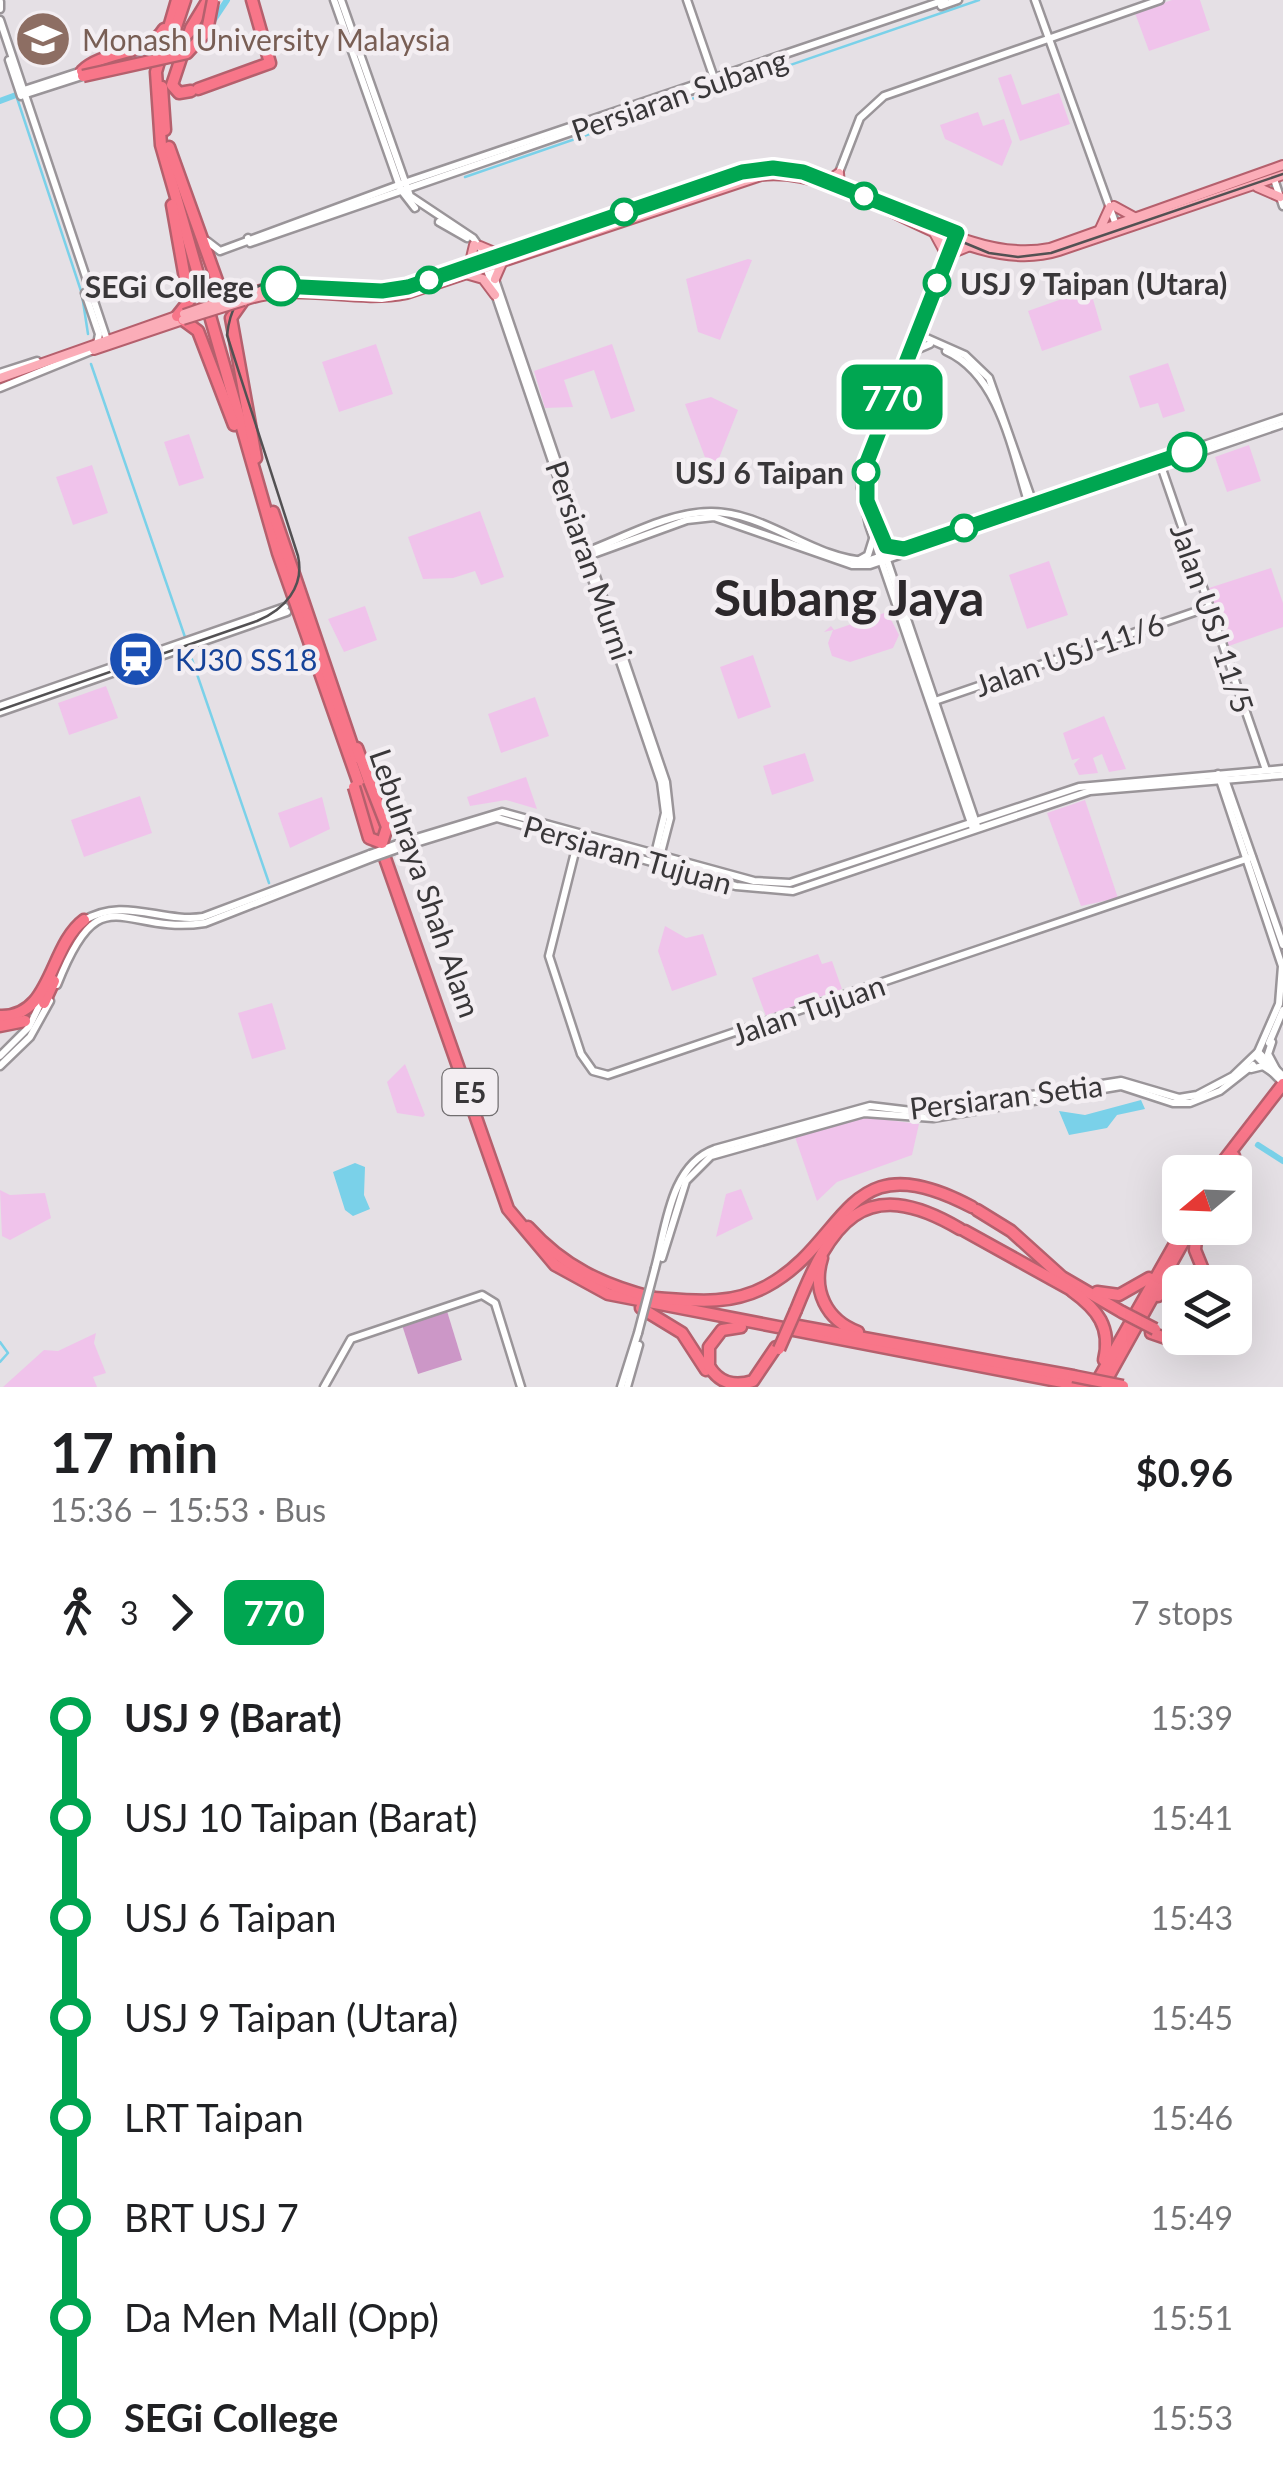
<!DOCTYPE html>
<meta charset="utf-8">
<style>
:root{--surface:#fff;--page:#f6f6f6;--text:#202124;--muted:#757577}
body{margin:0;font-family:Lato,sans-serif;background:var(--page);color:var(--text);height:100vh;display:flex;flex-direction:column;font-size:38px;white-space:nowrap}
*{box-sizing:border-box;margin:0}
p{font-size:32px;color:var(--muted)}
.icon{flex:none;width:55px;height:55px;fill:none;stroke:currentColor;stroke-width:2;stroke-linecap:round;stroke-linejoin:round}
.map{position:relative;height:1387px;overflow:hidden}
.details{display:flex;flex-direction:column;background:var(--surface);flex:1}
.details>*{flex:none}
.badge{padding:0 20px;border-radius:15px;font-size:35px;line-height:65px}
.needle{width:65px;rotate:251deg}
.controls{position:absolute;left:1162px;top:1155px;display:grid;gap:20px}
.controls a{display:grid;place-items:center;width:90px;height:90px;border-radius:15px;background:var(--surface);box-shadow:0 10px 40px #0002;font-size:50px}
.map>.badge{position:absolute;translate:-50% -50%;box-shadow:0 0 0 5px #fff}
.legs{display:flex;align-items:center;gap:15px;height:110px;padding:0 50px;font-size:32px}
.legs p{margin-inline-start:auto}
.overview{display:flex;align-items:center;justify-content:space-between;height:170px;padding:0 50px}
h1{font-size:55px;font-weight:700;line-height:75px}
ul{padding:0 50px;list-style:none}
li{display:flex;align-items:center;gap:35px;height:100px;font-size:38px}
li i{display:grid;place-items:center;width:15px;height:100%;margin:0 12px;background:currentColor}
li i::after{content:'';width:25px;height:25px;margin:-12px;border:8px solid;border-radius:50%;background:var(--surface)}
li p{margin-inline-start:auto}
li:first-child i{background:linear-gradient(#0000 50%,currentColor 0)}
li:last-child i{background:linear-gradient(currentColor 50%,#0000 0)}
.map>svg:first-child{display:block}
.green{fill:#f0c3eb}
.forest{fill:#cc97c7}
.water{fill:#7ad1e9}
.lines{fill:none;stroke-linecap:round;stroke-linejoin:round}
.stream{stroke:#7ad1e9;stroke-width:2.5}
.river{stroke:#7ad1e9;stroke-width:6}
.secondary-casing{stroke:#9a9599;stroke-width:11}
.primary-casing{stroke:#b5606d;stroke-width:12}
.highway-casing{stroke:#b5606d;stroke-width:15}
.secondary{stroke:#fff;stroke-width:6}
.primary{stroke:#fbadb8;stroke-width:8}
.highway{stroke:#f87689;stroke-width:10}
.tram{stroke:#535153;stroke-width:2.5}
.secondary-bridge-casing{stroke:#9a9599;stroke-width:11;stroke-linecap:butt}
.primary-bridge-casing{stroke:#b5606d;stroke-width:12;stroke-linecap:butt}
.highway-bridge-casing{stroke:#b5606d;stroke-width:15;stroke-linecap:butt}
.secondary-bridge{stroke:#fff;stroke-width:6}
.primary-bridge{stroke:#fbadb8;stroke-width:8}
.highway-bridge{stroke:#f87689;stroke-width:10}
.line-1-casing{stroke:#fff;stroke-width:22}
.line-1{stroke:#00a651;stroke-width:15}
.stop-1-dot{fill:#fff;stroke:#00a651;stroke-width:5}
.labels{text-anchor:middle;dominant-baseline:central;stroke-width:9;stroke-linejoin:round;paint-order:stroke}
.shield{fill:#f3eef2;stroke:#716e70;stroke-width:2.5}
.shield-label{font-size:28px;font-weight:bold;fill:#393739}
.education-label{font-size:30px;fill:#785e54;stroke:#f3eef2;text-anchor:start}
.street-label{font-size:30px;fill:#393739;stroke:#f3eef2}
.stop-label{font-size:30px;font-weight:bold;fill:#393739;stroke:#f3eef2;text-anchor:end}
.transit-label{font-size:30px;fill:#164399;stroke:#f3eef2;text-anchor:start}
.town-label{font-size:50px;font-weight:bold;fill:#2c282b;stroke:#f3eef2}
</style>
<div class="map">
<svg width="1283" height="1387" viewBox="0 0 1283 1387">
<rect width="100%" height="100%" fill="#e5e0e5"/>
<g class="green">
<polygon points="1172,0 1200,0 1210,30 1149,51 1135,13"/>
<polygon points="1011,74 1022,105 1059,93 1070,124 1020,141 998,78"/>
<polygon points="978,112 983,126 1004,119 1012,142 1002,166 945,139 940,125"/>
<polygon points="748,259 752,260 720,340 698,332 686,279"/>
<polygon points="1090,289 1102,330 1042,351 1028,311"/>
<polygon points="376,344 393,394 339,412 322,362"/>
<polygon points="612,344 635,411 611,419 594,370 564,380 573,407 545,408 534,371"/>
<polygon points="1168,363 1185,411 1163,418 1158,403 1140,408 1129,376"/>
<polygon points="711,397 738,410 712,476 685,404"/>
<polygon points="189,434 204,478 179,486 164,442"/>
<polygon points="1249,445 1261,481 1227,492 1215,457"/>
<polygon points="92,465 108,513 73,525 56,477"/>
<polygon points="480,511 504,577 481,585 475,571 453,578 423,579 408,537"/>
<polygon points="1049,561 1068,615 1027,629 1009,575"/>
<polygon points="1271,568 1283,603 1283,627 1226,647 1206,589"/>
<polygon points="365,606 377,640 344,652 328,619"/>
<polygon points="887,612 899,635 893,648 850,662 832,656 828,643 833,630 824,632 831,626 834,630"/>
<polygon points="753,655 771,707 738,719 720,667"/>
<polygon points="106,686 118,718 69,735 58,703"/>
<polygon points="535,697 549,736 501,753 488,714"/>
<polygon points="1104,716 1126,769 1109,772 1102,754 1093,758 1098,773 1079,775 1074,764 1080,758 1072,760 1063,733"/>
<polygon points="805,753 814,781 772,795 763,766"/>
<polygon points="526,777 537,809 506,800 470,806 467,797"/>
<polygon points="140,796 152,833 84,857 71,820"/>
<polygon points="322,797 330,829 290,848 278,813"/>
<polygon points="1085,800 1118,898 1081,906 1047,813"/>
<polygon points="665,926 686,938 703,934 717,975 672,991 658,951"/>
<polygon points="818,954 822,964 832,961 842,989 766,1016 752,978"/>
<polygon points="272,1003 286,1049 252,1059 238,1013"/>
<polygon points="405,1064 425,1115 423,1117 397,1113 387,1082"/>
<polygon points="865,1117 919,1124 912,1155 837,1182 817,1201 795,1137"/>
<polygon points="741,1189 753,1219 716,1237 726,1194"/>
<polygon points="0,1190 10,1195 45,1193 51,1218 10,1240 2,1236"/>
<polygon points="96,1333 94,1343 106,1373 93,1377 97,1387 3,1387 44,1350 58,1351"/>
</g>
<polygon class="forest" points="447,1311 462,1360 418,1374 402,1325"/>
<g class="water">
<polygon points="1141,1100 1145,1109 1117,1115 1107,1128 1069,1135 1059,1111 1085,1115"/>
<polygon points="355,1163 365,1167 364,1195 370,1209 353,1216 345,1210 333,1172"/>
</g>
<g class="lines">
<g class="stream">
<polyline points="16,95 81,291"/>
<polyline points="465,177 979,0"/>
<polyline points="82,295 88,334"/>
<polyline points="91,364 186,640"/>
<polyline points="188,648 269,883"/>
<polyline points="0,1342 8,1353 0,1362"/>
</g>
<g class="river">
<polyline points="95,69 195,35 209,27 227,0"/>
<polyline points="0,101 16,95"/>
<polyline points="1258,1145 1283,1161"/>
</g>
<g class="secondary-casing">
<g id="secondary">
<polyline points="334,0 401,190 415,208"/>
<polyline points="341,0 410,196 473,238 488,259 666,782 670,818 658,864"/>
<polyline points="687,0 715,81"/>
<polyline points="1035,0 1116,225"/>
<polyline points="0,2 0,9"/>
<polyline points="941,6 958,0"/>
<polyline points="0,20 107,340"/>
<polyline points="9,60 21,96"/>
<polyline points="21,91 82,71"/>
<polyline points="23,95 82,76"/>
<polyline points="838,175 860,118 884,96 1160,0"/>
<polyline points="1274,179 1283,206"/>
<polyline points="439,222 467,238"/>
<polyline points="951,237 865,456 861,488 869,525 973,829"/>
<polyline points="248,238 250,243 754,69"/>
<polyline points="207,241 220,251 404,183 945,0"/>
<polyline points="485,264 661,782 665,813 653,862"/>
<polyline points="85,293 99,334 97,344"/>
<polyline points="921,325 945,262"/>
<polyline points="913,332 965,355 989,378 1035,509"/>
<path d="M 946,351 C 1002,376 1013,457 1031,511"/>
<polyline points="909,353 930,344"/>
<polyline points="0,373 37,361"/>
<polyline points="0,388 91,351"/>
<polyline points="1161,466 1266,770"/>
<polyline points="866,472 869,507 977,826"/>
<path d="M 583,553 C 622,539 668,512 710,512 C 765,511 812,559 867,561 L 1283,418"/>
<polyline points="588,556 687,520 714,517 852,565 870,565 1283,424"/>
<polyline points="859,560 868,555 873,539"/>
<polyline points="932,702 1209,607"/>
<polyline points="0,706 285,607"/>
<polyline points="0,712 287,612"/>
<polyline points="1225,779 1283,945"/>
<polyline points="578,840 549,956 581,1054 593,1071 608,1075 1252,857"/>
<polyline points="403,842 502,812 754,881 790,883 1079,787 1283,769"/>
<polyline points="403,847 497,818 736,886 793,891 1090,791 1283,775"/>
<path d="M 83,921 C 123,896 161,923 203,917 L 370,854"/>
<path d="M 57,985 C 101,872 122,936 205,923 L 372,858"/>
<polyline points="1272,1042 1268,1054 1276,1069"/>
<polyline points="1269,1043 1283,1010"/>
<polyline points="1258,1052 1283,1076"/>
<polyline points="0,1056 29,1027 43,998"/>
<polyline points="1256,1056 1283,1083"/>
<polyline points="0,1066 30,1037 50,1001"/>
<polyline points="1251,1069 1263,1066 1272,1072"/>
<polyline points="662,1258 686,1181 711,1156 864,1113 933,1118 1121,1086 1173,1103 1190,1103 1220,1091 1253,1065"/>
<path d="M 655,1268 C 666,1228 670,1165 715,1149 L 870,1106 L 920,1112 L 1121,1081 L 1179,1098 L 1197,1095 L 1233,1076 L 1258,1052 L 1279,1004 L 1282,966 L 1218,774"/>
<polyline points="324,1387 351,1339 482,1295 495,1303 521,1387"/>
<polyline points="621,1387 638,1333"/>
<polyline points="627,1387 639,1345"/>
</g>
</g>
<g class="primary-casing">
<g id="primary">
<polyline points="827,181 839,173 840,186"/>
<polyline points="1257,187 1280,197"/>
<polyline points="1114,206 1136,218"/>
<polyline points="933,231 945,253"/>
<polyline points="1099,231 1110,207"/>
<path d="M 562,233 C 618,214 726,164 782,168 C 874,175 955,266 1050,248 L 1283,165"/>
<polyline points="480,246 499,254"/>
<polyline points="948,255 970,246"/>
<polyline points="470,262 474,245"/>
<polyline points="469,275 483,279 495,295"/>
<polyline points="495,279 502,263"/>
<polyline points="236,296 274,286 398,289 548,238"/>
<path d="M 244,301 C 297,282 352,305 407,294 L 761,176 C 858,165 961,282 1059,251 L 1283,175"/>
<polyline points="94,350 183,320"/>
<polyline points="0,378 179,315"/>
</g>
</g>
<g class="highway-casing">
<g id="highway">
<polyline points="177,0 156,72 161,145 278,553 508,1209 555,1265 608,1294 1088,1387"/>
<polyline points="168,51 185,0"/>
<path d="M 82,71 C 104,49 147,57 164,29"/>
<polyline points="162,87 165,130"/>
<polyline points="198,89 270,63 252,0"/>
<polyline points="191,91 179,93 172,85 191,28 208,0"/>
<polyline points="169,147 220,289 236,296"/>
<polyline points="172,205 189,301 177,316"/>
<polyline points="243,301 231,318 256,458"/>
<polyline points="183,320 198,331 234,425"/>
<polyline points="273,512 356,757"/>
<polyline points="357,748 369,781"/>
<polyline points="44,1003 54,981"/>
<path d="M 0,1016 C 52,1018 49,946 84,920"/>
<polyline points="0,1026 25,1021"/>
<polyline points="1215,1172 1283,1084"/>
<polyline points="1224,1172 1234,1156"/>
<polyline points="977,1210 1011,1231 1062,1277 1122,1312"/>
<path d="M 528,1227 C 564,1267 603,1285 654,1298"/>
<polyline points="1197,1228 1195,1250 1208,1282"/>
<polyline points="965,1231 1075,1292"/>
<path d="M 822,1258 C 812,1290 826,1320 858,1332"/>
<path d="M 1072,1291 C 1097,1309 1112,1327 1104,1360"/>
<polyline points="1097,1292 1119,1295 1149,1278"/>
<polyline points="1158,1296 1173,1282 1196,1282"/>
<path d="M 654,1298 C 694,1301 730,1306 767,1286 C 850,1241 844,1139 972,1207"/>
<polyline points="641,1308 682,1333 706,1370"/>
<path d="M 796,1310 C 830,1225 862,1171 960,1229"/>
<polyline points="798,1326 1073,1376"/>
<path d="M 741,1327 L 722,1330 L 709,1347 L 709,1366 C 719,1383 734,1387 753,1381 L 776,1347"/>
<polyline points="1151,1333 1180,1343 1202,1338"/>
<polyline points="1103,1386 1191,1228"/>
<polyline points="1094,1387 1184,1228"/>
</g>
</g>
<use href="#secondary" class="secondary"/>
<use href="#primary" class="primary"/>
<use href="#highway" class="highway"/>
<path class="tram" d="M 0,710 L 257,621 C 284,610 305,587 298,556 L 227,335 C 230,310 237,295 261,285 L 435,281 L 759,173 L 801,175 L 989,253 L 1018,257 L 1051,253 L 1283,174"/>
<g class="secondary-bridge-casing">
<g id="secondary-bridge">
<polyline points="370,854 403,842"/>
<polyline points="372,858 403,847"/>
<polyline points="638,1333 655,1268"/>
</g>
</g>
<g class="primary-bridge-casing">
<g id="primary-bridge">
<polyline points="184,314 236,296"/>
<polyline points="183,320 244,301"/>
</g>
</g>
<g class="highway-bridge-casing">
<g id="highway-bridge">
<polyline points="83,76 187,53 207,31 213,0"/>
<polyline points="354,787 369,838 382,843 387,827 369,781"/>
<polyline points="1122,1312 1155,1329"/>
<polyline points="779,1349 796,1310"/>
<polyline points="1073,1376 1123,1386"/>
</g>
</g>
<use href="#secondary-bridge" class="secondary-bridge"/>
<use href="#primary-bridge" class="primary-bridge"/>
<use href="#highway-bridge" class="highway-bridge"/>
</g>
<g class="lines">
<g class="line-1-casing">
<polyline id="line-1" points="281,286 382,291 408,287 742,172 773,168 803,172 957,233 867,462 867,501 886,546 904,549 1187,452"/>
</g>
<use href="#line-1" class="line-1"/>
</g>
<defs>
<g id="university-disc" transform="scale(2.875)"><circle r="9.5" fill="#8d6e63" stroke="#f3eef2"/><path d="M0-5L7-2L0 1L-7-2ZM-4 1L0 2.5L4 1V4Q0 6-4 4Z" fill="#fff"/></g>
<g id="station-disc" transform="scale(2.875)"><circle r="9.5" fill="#1a4fb4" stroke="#f3eef2"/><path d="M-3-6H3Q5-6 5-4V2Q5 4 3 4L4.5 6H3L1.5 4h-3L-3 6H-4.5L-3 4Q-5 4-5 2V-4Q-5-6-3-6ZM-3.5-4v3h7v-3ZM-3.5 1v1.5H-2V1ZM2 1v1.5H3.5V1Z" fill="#fff"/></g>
</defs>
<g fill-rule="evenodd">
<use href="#university-disc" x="43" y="39"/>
<use href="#station-disc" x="136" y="659"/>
</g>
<g class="stop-1-dot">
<circle cx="864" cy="196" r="12"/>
<circle cx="624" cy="212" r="12"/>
<circle cx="429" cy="280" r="12"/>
<circle cx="937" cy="283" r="12"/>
<circle cx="281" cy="286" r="18"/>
<circle cx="1187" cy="452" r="18"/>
<circle cx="866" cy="472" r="12"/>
<circle cx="964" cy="528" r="12"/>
</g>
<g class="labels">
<rect class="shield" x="442.5" y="1069" width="55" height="46" rx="8"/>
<g class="shield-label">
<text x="470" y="1092">E5</text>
</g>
<g class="education-label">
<text x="82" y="39">Monash University Malaysia</text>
</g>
<g class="street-label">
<text transform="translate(679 94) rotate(-19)">Persiaran Subang</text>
<text transform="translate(590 560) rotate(71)">Persiaran Murni</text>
<text transform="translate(1213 618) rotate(71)">Jalan USJ 11/5</text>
<text transform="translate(1069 654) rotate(-19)">Jalan USJ 11/6</text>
<text transform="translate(628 854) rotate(16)">Persiaran Tujuan</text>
<text transform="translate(426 883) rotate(71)">Lebuhraya Shah Alam</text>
<text transform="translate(808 1009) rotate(-19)">Jalan Tujuan</text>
<text transform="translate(1006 1096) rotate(-7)">Persiaran Setia</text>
</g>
<g class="stop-label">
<text x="960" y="283" text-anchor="start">USJ 9 Taipan (Utara)</text>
<text x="254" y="286">SEGi College</text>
<text x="844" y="472">USJ 6 Taipan</text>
</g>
<g class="transit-label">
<text x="175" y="659">KJ30 SS18</text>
</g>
<g class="town-label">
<text x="849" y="597">Subang Jaya</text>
</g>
</g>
</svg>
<div class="controls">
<a><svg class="needle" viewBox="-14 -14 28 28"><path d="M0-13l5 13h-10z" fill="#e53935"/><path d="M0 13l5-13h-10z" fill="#757577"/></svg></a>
<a><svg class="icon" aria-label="layers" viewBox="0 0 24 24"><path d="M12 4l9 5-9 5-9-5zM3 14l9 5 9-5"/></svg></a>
</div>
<b class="badge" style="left:892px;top:397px;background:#00a651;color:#fff">770</b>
</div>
<section class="details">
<div class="overview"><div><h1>17 min</h1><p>15:36 – 15:53 · Bus</p></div><b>$0.96</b></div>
<div class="legs"><svg class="icon" aria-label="walk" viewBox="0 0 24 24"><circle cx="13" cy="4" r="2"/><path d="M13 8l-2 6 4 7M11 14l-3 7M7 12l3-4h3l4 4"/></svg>3<svg class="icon" aria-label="forward" viewBox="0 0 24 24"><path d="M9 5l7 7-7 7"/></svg><b class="badge" style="background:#00a651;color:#fff">770</b><p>7 stops</p></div>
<ul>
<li><i style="color:#00a651"></i><b>USJ 9 (Barat)</b><p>15:39</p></li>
<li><i style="color:#00a651"></i><span>USJ 10 Taipan (Barat)</span><p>15:41</p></li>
<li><i style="color:#00a651"></i><span>USJ 6 Taipan</span><p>15:43</p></li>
<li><i style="color:#00a651"></i><span>USJ 9 Taipan (Utara)</span><p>15:45</p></li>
<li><i style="color:#00a651"></i><span>LRT Taipan</span><p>15:46</p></li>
<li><i style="color:#00a651"></i><span>BRT USJ 7</span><p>15:49</p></li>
<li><i style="color:#00a651"></i><span>Da Men Mall (Opp)</span><p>15:51</p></li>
<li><i style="color:#00a651"></i><b>SEGi College</b><p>15:53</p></li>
</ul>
</section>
